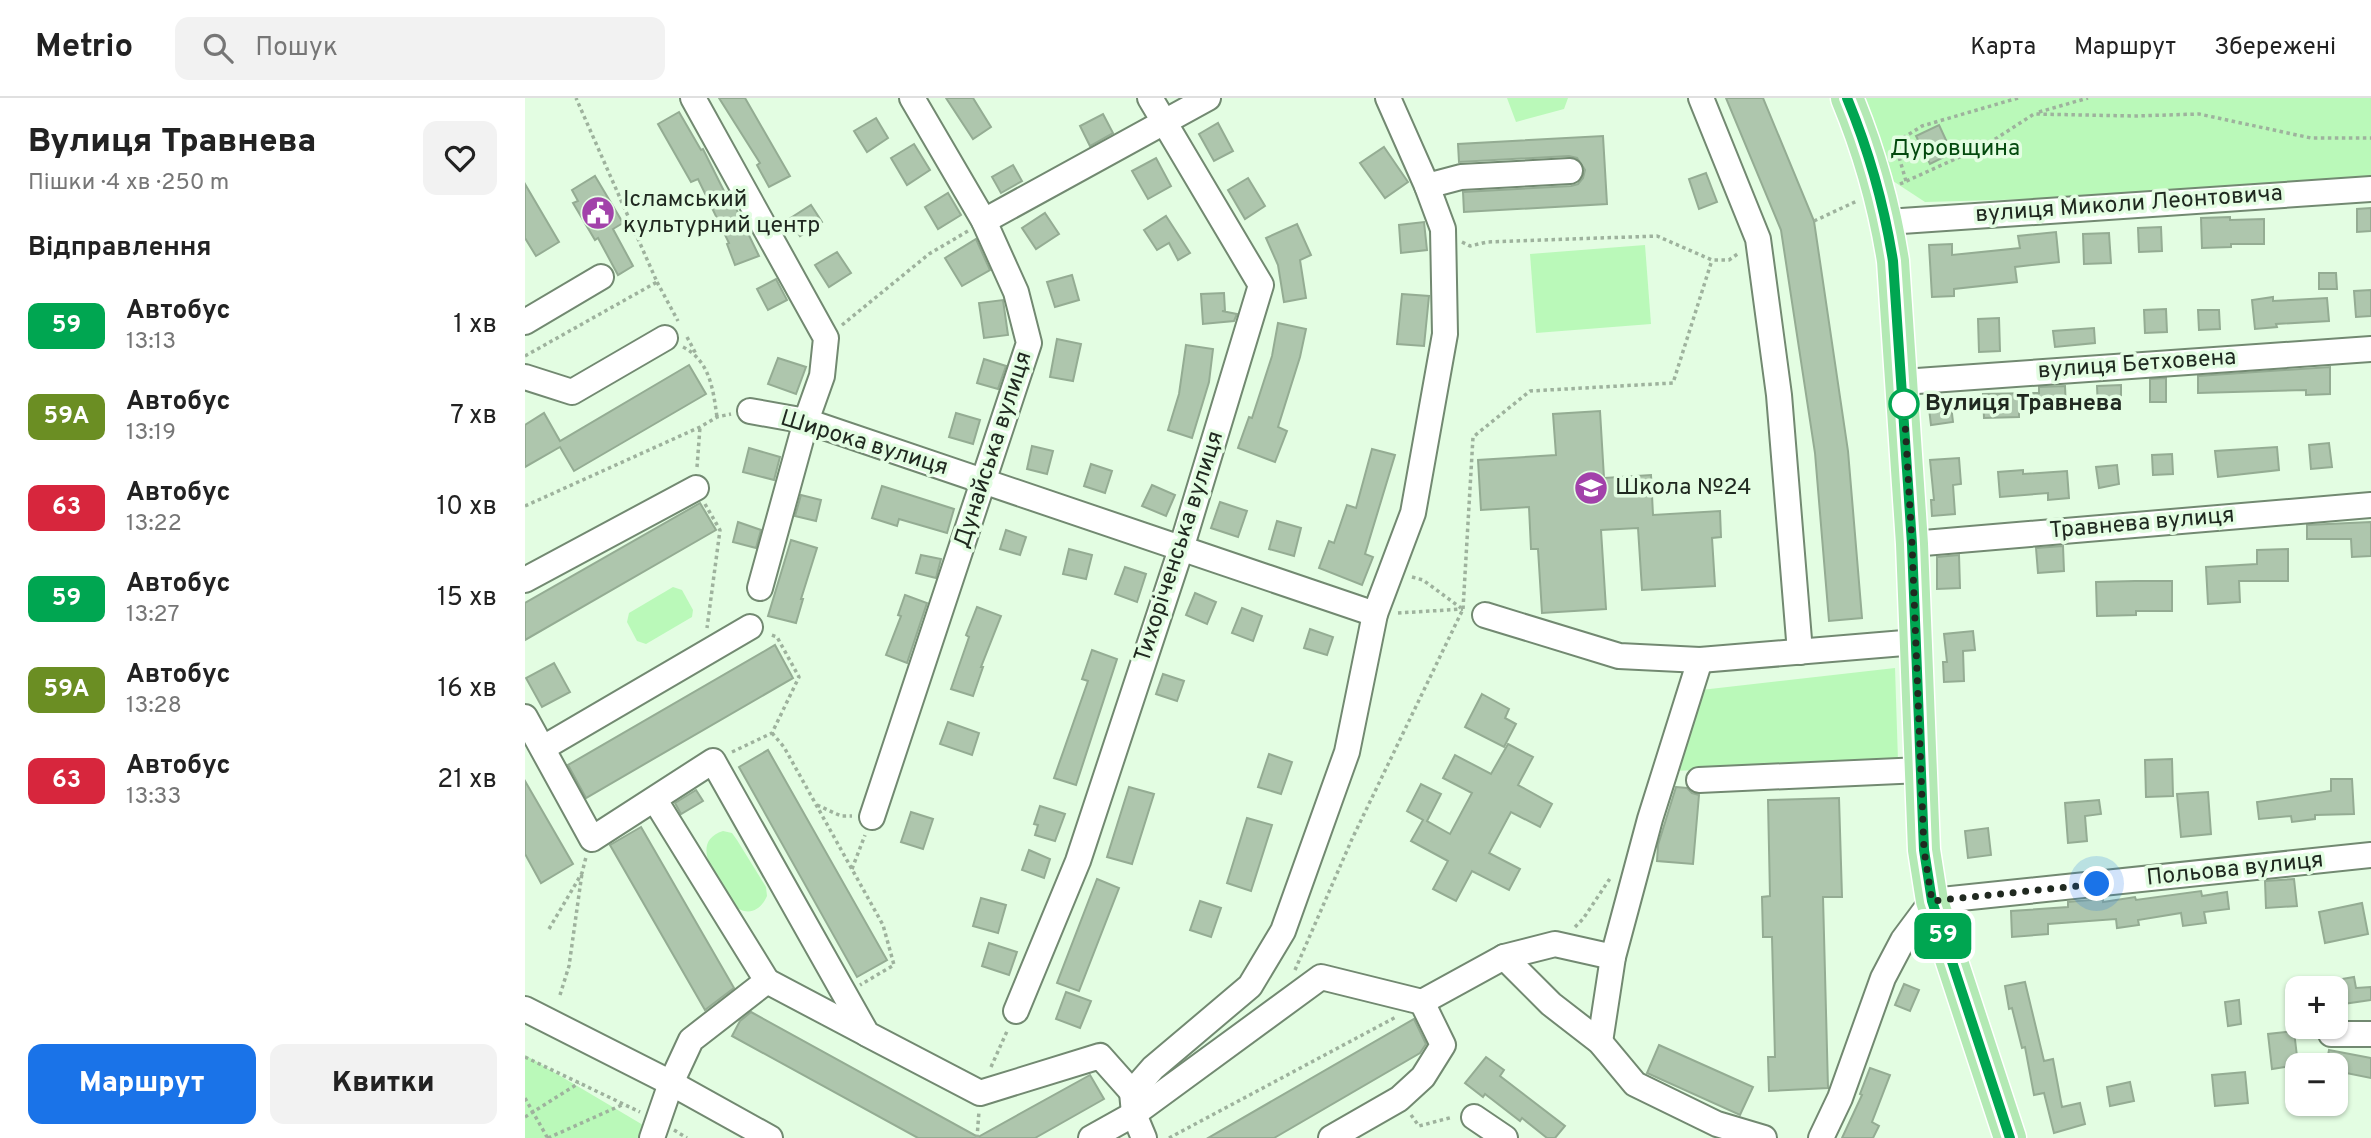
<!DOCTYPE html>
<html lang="uk">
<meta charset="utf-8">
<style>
:root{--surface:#fff;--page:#f2f2f2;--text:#222;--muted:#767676;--line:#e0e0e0;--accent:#1a73e8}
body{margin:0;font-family:Overpass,sans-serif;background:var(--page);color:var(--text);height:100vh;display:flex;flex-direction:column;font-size:26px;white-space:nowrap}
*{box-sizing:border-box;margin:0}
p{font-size:23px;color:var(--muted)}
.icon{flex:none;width:38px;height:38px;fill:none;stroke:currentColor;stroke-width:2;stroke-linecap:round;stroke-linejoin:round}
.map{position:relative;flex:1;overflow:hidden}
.panel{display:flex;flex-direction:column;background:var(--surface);width:525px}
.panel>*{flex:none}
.badge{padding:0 14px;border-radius:10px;font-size:24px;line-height:46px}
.tools{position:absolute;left:1760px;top:878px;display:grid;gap:14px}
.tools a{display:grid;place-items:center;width:63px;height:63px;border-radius:14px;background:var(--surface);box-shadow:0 2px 5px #0004;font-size:35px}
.you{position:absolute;width:35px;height:35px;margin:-18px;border:5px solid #fff;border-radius:50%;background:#1a73e8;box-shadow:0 0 0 10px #1a73e833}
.map>.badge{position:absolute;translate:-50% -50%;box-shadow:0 0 0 4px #fff}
h2{padding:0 28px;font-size:26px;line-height:63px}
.round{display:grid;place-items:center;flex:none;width:74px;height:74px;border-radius:14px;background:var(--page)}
.summary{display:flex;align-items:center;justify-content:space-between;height:119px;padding:0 28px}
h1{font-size:33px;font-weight:800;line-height:52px}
.cta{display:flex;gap:14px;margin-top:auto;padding:14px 28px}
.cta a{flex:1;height:80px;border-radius:14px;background:var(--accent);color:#fff;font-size:28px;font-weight:800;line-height:80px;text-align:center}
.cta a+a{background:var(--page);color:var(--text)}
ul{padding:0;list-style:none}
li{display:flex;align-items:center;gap:21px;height:91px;padding:0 28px}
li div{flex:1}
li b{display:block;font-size:26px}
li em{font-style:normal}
li .badge{min-width:77px;font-weight:700;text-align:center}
header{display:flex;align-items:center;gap:42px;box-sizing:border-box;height:98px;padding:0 35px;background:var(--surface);border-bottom:2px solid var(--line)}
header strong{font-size:33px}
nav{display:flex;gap:38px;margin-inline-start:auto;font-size:24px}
.search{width:490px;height:63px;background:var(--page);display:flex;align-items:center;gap:18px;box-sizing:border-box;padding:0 24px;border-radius:14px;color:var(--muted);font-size:26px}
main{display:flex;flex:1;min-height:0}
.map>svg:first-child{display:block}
.green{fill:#baf9b9}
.building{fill:#aec6ad;stroke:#94ac93;stroke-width:2}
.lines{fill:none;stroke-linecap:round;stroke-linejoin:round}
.minor-casing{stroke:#728971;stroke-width:28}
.major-casing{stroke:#fff;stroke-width:35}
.path{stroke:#9eb29d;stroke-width:3.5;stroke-dasharray:3.5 3.5;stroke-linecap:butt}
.minor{stroke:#fff;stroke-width:24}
.major{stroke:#b3e9b4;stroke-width:32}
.line-casing{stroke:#fff;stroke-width:16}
.line{stroke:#00a651;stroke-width:10}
.walk{stroke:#202920;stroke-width:7;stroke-dasharray:0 12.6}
.stop-dot{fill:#fff;stroke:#00a651;stroke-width:3.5}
.labels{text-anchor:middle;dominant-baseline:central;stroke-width:7;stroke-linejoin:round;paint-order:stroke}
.park-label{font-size:23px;fill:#03490e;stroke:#e3fde2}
.poi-label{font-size:23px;fill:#202920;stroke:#e3fde2;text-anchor:start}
.street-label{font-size:23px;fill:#202920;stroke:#e3fde2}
.stop-label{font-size:23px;font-weight:bold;fill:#202920;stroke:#e3fde2;text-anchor:start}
</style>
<header>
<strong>Metrio</strong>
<div class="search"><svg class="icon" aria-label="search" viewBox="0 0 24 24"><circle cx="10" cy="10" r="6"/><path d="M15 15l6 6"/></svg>Пошук</div>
<nav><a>Карта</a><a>Маршрут</a><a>Збережені</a></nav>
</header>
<main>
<section class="panel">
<div class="summary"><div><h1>Вулиця Травнева</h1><p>Пішки · 4 хв · 250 m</p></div><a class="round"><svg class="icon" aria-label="heart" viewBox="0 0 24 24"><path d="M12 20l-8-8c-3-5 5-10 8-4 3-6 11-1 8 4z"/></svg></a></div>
<h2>Відправлення</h2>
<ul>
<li><span class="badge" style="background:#00a651;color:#fff">59</span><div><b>Автобус</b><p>13:13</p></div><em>1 хв</em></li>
<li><span class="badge" style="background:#6b8e23;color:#fff">59А</span><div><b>Автобус</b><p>13:19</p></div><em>7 хв</em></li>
<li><span class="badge" style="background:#d7263d;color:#fff">63</span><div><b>Автобус</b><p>13:22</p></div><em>10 хв</em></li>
<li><span class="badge" style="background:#00a651;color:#fff">59</span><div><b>Автобус</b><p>13:27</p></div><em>15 хв</em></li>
<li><span class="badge" style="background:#6b8e23;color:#fff">59А</span><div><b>Автобус</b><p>13:28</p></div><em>16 хв</em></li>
<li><span class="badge" style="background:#d7263d;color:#fff">63</span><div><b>Автобус</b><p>13:33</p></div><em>21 хв</em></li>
</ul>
<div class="cta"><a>Маршрут</a><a>Квитки</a></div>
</section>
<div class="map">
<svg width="1846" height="1040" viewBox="0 0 1846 1040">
<rect width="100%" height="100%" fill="#e3fde2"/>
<g class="green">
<polygon points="982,0 1043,0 1039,11 991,24"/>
<polygon points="1336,0 1846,0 1846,82 1689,96 1400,104 1365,81"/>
<polygon points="1120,147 1126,226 1011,235 1005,156"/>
<polygon points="148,489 157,492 168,512 167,519 121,546 112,543 102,524 104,515"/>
<polygon points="1370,570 1373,663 1148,673 1176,592"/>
<path d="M 198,733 L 207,735 L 212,742 L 241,789 L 242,798 C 235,814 221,819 207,806 C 196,785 161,745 198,733 Z"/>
<polygon points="0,957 118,1027 116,1040 0,1040"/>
</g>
<g class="building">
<polygon points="194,0 220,0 265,78 244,89 232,67 235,65"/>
<polygon points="421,0 448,0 466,29 448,41"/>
<polygon points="1201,0 1238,0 1289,123 1323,353 1337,520 1304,523 1290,355 1256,132"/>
<polygon points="154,14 176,52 178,51 200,95 203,94 234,158 210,167 202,146 204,145 173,81 166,84 133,26"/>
<polygon points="578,16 588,35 565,48 555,28"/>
<polygon points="351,20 363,40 342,54 329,33"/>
<polygon points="693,25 708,53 689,63 674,36"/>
<polygon points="1414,27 1427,55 1405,66 1391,38"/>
<polygon points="1078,38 1082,106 939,114 938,94 1046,88 1053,86 1058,80 1060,72 1052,60 1044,58 934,64 933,46"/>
<polygon points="389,46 405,72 382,87 366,60"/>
<polygon points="859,49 883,84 860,100 835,65"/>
<polygon points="631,60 646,88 623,101 607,73"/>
<polygon points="488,67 497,83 476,95 467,79"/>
<polygon points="1181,75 1192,104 1174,111 1164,81"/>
<polygon points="70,78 98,125 88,131 108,168 93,177 73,140 70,142 48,105 53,103 47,92"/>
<polygon points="723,80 740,108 720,121 703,92"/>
<polygon points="0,86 34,144 11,158 0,140"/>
<polygon points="423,95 436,117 413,131 400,109"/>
<polygon points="286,107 297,124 275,138 264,121"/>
<polygon points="1846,110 1846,133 1832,134 1832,111"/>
<polygon points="520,115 534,136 511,151 497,130"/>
<polygon points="641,118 665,155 653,162 644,145 632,152 619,132"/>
<polygon points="1705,119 1705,122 1739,121 1739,146 1706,146 1706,149 1677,150 1676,120"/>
<polygon points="899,124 902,152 876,155 874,127"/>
<polygon points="772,126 786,157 775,162 781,200 759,204 753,167 741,140"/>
<polygon points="1636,129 1637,153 1614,154 1613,130"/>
<polygon points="1531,134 1534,164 1490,169 1492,184 1429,191 1429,198 1407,199 1404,147 1427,146 1427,157 1495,150 1493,138"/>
<polygon points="1584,135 1586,165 1559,166 1558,136"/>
<polygon points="451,141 465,172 437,188 420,160"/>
<polygon points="312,154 326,175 304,189 290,167"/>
<polygon points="1794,175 1811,175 1812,191 1794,191"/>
<polygon points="547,177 554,202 530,209 522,184"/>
<polygon points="251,181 262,202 243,212 232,191"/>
<polygon points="1846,192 1846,218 1831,219 1829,193"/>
<polygon points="699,195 700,213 697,213 712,216 709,223 678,226 676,196"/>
<polygon points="877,196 904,198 899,248 872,246"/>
<polygon points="1748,199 1748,203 1802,200 1804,223 1751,226 1752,229 1730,231 1727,202"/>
<polygon points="478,202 483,237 459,240 454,205"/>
<polygon points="1641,211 1642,234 1620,235 1619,212"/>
<polygon points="1673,212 1694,212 1695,231 1674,232"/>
<polygon points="1474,220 1475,253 1454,254 1453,221"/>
<polygon points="753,225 781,231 775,259 753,329 762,333 750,364 713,350 724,319 727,320 747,258"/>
<polygon points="1569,230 1570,245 1530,249 1528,233"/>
<polygon points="532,241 556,246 548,283 525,279"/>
<polygon points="661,247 688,251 684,284 667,340 643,332 654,296"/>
<polygon points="253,260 281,269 271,296 243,286"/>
<polygon points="459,261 481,268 473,291 452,285"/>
<polygon points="164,267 181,296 49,373 35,349 0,369 0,327 19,315 35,343"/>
<polygon points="1805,269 1805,296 1781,297 1781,292 1673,295 1673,278"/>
<polygon points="1641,280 1641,304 1625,304 1625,281"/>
<polygon points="1596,287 1596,311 1573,311 1572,288"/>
<polygon points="1540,288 1541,311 1494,313 1494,319 1459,320 1458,296 1514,295 1514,289"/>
<polygon points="1425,299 1428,324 1406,327 1403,302"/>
<polygon points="1075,313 1079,380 1126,377 1128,417 1195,413 1196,439 1187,440 1190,488 1117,492 1113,430 1076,432 1081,511 1017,515 1013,451 1006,451 1004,409 956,412 953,362 1031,357 1028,316"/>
<polygon points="431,315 455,322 448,346 424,339"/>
<polygon points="1804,345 1807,369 1786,371 1784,347"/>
<polygon points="507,348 528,353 522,376 502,371"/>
<polygon points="1752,349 1754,372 1693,379 1690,353"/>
<polygon points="224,350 255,359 249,382 218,374"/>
<polygon points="847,351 870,357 840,456 848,459 837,487 794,470 804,443 809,445 822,407 831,410"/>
<polygon points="1647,356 1648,376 1628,377 1627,357"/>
<polygon points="1434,360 1436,386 1428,387 1430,416 1407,418 1406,402 1409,402 1405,362"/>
<polygon points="566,366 587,373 580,395 559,388"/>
<polygon points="1592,367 1594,386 1574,390 1571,369"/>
<polygon points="1498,372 1498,376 1542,373 1544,400 1523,402 1523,395 1475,399 1473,374"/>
<polygon points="627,387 650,397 641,418 617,408"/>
<polygon points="357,388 429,411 422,435 374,421 372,428 347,420"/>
<polygon points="276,397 296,402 291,423 270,418"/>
<polygon points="695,404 722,413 713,439 686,430"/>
<polygon points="175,405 191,432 0,542 0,505"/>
<polygon points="752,423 776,430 769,458 744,451"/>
<polygon points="213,424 236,432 231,450 208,444"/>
<polygon points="1846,424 1846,458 1827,459 1826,441 1782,441 1782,427"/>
<polygon points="481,432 501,439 495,457 475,451"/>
<polygon points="266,442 292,450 276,501 278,501 271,525 243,518"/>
<polygon points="1538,448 1539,473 1513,475 1511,450"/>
<polygon points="544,451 567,457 561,481 538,476"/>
<polygon points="1763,451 1763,483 1714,483 1715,504 1683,506 1681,469 1732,466 1732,452"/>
<polygon points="396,457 416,461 411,480 391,475"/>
<polygon points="1434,457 1435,490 1412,491 1412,459"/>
<polygon points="600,469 621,476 612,504 590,496"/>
<polygon points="1610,483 1647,483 1647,513 1611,513 1611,517 1572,518 1571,484"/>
<polygon points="670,495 691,504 682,526 661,517"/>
<polygon points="380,497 402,505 382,565 361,557 376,518 373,517"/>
<polygon points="452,509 476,518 456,569 458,569 448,598 426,591 444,539 441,537"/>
<polygon points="717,510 737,518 728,543 707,535"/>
<polygon points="785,531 808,539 802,557 779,550"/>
<polygon points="1448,533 1450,552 1438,553 1439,583 1419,584 1418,564 1422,564 1419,536"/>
<polygon points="250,547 268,580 61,700 43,667"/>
<polygon points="567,552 592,561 551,687 529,680 563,583 557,581"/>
<polygon points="29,565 45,594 17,609 1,580"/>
<polygon points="638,576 659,583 652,603 631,596"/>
<polygon points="957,596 984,611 980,620 991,626 979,649 940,629"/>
<polygon points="423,624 454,635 447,657 415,646"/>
<polygon points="983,646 1008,659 993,687 1027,706 1015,729 986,714 964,755 995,771 984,792 947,773 931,803 908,791 923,763 886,743 898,722 882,713 896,686 916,696 902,723 925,736 947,695 918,680 930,657 966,676"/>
<polygon points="243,652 362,862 332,879 214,669"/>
<polygon points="744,656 767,664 756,696 733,689"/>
<polygon points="1647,661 1648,698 1621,699 1620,662"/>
<polygon points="1806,681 1827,681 1829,716 1790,717 1790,721 1767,724 1766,718 1734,721 1732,704 1806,693"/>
<polygon points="0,683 48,766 16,785 0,756"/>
<polygon points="604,689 629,696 607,766 582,759"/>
<polygon points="1151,689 1162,690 1167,695 1174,697 1168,766 1132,763 1133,747"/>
<polygon points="171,692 178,703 156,716 150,705"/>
<polygon points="1683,694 1686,736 1656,739 1652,696"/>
<polygon points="1314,700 1317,799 1298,799 1303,990 1244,993 1243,959 1250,959 1247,839 1238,839 1237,799 1245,798 1243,702"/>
<polygon points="1574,702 1576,716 1560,718 1562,743 1543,745 1540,705"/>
<polygon points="515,708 540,716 530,743 510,737 513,727 509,726"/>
<polygon points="386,714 408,721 398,751 376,744"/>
<polygon points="722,720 747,727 726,793 702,785"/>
<polygon points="116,729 209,890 180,912 85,747"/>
<polygon points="1463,730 1466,757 1443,760 1440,733"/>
<polygon points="504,752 525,761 519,780 497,772"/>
<polygon points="572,781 594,790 554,893 532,885"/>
<polygon points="1769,781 1772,808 1741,810 1740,783"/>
<polygon points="1676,793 1677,798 1702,794 1704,811 1679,814 1681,825 1658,828 1656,815 1613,822 1614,827 1592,830 1591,821 1523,826 1523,836 1487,839 1486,813 1543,809 1543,804 1553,803 1578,801 1578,804 1610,799 1611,802"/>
<polygon points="456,800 481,807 473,835 448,828"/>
<polygon points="675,803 696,810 686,839 665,832"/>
<polygon points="1837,805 1843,836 1800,845 1794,814"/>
<polygon points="464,845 492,854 484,877 457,868"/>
<polygon points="1829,879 1831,890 1846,889 1846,902 1811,907 1811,882"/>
<polygon points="1500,884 1519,963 1528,961 1537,1009 1555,1005 1560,1026 1529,1035 1519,995 1509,997 1500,949 1497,950 1487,910 1484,911 1480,888"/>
<polygon points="1379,886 1394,892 1385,913 1370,907"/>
<polygon points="541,894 566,903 555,930 531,921"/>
<polygon points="1714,902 1716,926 1703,928 1700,904"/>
<polygon points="226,914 453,1039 565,977 579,1001 510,1040 393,1040 207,938 215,923"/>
<polygon points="889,921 901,946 895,955 749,1040 683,1040"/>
<polygon points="1769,933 1773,967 1747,971 1743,936"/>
<polygon points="1134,947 1228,989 1215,1017 1122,975"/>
<polygon points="1804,952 1846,960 1846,980 1811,973 1811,968 1801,968"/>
<polygon points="961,959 979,972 975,978 1040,1028 1030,1040 1022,1040 997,1020 995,1023 960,996 958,999 940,985"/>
<polygon points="1345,970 1365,977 1347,1024 1354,1028 1348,1040 1317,1040 1337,997 1335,996"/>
<polygon points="1720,974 1723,1005 1690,1008 1687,977"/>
<polygon points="1605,984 1609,1003 1585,1008 1582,989"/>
</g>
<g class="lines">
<g class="minor-casing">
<g id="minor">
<polyline points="168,0 301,240 297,278 281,323 235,490"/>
<polyline points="1176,0 1233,141 1254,297 1275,554"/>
<polyline points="902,88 936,79 1045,73"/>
<polyline points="459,123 683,0"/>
<polyline points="1362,124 1846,91"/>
<polyline points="0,224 76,179"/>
<polyline points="0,279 47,294 140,240"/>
<polyline points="1378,284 1846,251"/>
<polyline points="225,313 281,323 850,516"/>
<polyline points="1387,446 1846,407"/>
<polyline points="0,482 171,390"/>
<polyline points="960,517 1094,558 1175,562 1391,544"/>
<polyline points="0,619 67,741 188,663 342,936 455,995 575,958 607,994"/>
<polyline points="18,650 225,529"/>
<polyline points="1174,682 1396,672"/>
<polyline points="347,719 504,245 491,194 459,123 387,0"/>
<polyline points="979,859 1026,906 1075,944 1110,986 1192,1026 1239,1040"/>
<polyline points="242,883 342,936"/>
<polyline points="897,904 979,859 1030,846 1088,859"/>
<polyline points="0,911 146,985 245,1040"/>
<polyline points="491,913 553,763 656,451 736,187 625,0"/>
<polyline points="1806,936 1846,936"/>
<polyline points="1075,944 1088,859 1125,721 1175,562"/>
<polyline points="949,1019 980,1040"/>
<polyline points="127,1040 146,985 166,942 242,883 130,702"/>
<polyline points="566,1040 609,1016 796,879 897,904"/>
<polyline points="619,1040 609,1016 607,994 628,970 725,888 758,833 822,654 850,516 888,415 920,236 918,131 902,88 863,0"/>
<polyline points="806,1040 874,1001 898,979 918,947 897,904"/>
<polyline points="1296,1040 1315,1000 1358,880 1378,842 1407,803 1846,757"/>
</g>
</g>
<g class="major-casing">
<path id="major" d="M 1322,0 C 1344,53 1359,106 1368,163 L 1387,446 L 1399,752 L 1407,803 L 1485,1040"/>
</g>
<g class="path">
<polyline points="1514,14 1563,0"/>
<polyline points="1381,83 1370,45 1397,28 1493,0"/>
<polyline points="1375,86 1461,47 1509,16 1609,18 1674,16 1786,40 1846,40"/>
<polyline points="1289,123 1332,103"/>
<polyline points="937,144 945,148 962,144 1132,138 1187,162 1204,162 1214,155"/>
<polyline points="132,184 153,223"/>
<polyline points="317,227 404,156 443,133"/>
<polyline points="162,239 171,256"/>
<path d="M 158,249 C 185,263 188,291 192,319"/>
<polyline points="0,258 132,184 51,0"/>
<polyline points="172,369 175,329"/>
<polyline points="180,406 195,432 182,530"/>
<polyline points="0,408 175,329 192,319 206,316"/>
<polyline points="887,479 898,482 936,510"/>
<polyline points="938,511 948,339 1005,293 1148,285 1187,162"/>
<polyline points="873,515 938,511"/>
<polyline points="247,635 259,649 358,827 369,867 335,887"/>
<polyline points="207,654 247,635 274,579 252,539 244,536"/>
<polyline points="292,707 316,718 327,718"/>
<polyline points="327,771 340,737"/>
<polyline points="1050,829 1058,821 1086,779"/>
<polyline points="24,831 57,775 61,759"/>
<polyline points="770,872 827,741 938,511"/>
<polyline points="35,897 44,868 57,775"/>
<polyline points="0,959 115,1014"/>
<polyline points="466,969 483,931"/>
<polyline points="0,1000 22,1039 19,1040"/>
<polyline points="886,1017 894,1028 928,1019"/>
<polyline points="0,1019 54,985"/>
<polyline points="149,1032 162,1040"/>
<polyline points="23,1040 99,1006"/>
<polyline points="452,1040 454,1013"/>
<polyline points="644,1040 871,919"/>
</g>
<use href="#minor" class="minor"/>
<use href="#major" class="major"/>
</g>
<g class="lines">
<g class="line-casing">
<path id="line" d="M 1322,0 C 1344,53 1359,106 1368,163 L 1387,446 L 1399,752 L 1407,803 L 1485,1040"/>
</g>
<use href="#line" class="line"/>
<polyline class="walk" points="1379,306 1387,446 1399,752 1407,803 1572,786"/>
</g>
<defs>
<g id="civic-disc" transform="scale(1.75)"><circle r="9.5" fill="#a242aa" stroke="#e3fde2"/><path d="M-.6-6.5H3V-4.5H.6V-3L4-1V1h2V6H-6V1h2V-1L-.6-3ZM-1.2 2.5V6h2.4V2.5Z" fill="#fff"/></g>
<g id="school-disc" transform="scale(1.75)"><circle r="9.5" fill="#a242aa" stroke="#e3fde2"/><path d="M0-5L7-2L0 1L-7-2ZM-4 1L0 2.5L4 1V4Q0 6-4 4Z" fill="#fff"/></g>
</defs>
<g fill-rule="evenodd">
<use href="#civic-disc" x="73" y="115"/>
<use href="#school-disc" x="1066" y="390"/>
</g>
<circle class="stop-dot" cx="1379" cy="306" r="14"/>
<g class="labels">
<g class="park-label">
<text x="1430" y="51">Дуровщина</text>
</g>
<g class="poi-label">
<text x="98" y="102">Ісламський<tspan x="98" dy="26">культурний центр</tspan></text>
<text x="1090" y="390">Школа №24</text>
</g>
<g class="street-label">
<text transform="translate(1604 107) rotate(-4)">вулиця Миколи Леонтовича</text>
<text transform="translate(1612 267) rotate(-4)">вулиця Бетховена</text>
<text transform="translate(339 346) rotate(17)">Широка вулиця</text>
<text transform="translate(469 352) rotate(-72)">Дунайська вулиця</text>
<text transform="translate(1617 426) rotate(-5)">Травнева вулиця</text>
<text transform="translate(655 449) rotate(-72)">Тихоріченська вулиця</text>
<text transform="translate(1710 772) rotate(-6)">Польова вулиця</text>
</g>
<g class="stop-label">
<text x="1400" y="306">Вулиця Травнева</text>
</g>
</g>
</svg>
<div class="tools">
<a>+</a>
<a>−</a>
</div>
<div class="you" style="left:1572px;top:786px"></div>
<b class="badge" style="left:1418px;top:838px;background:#00a651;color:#fff">59</b>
</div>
</main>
